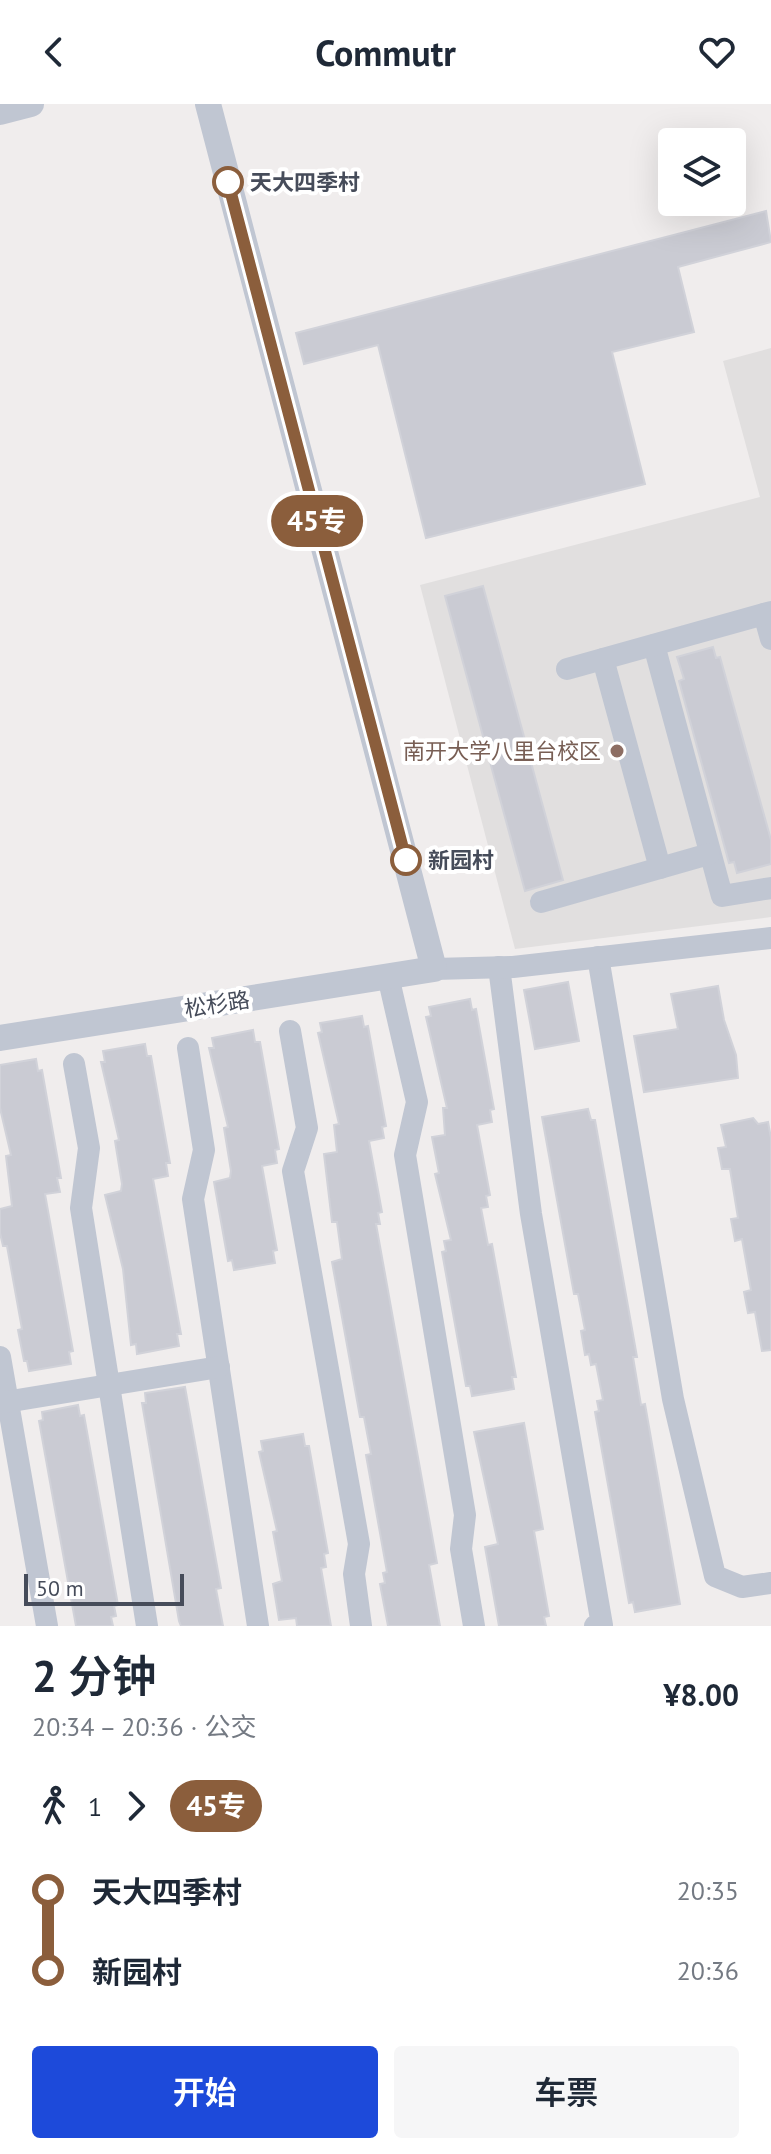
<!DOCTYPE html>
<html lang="zh">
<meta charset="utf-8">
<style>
:root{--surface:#fff;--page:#f6f6f7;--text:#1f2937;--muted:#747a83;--accent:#1d4ada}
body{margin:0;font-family:"PT Sans","Noto Sans SC",sans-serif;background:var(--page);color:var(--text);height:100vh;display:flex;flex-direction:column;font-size:30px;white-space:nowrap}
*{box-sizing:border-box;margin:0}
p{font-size:26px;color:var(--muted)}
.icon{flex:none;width:44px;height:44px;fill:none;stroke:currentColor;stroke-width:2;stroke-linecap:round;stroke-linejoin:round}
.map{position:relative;height:1522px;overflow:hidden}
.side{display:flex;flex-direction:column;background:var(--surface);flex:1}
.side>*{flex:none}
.badge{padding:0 16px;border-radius:26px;font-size:28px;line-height:52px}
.controls{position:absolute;left:658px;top:24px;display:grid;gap:16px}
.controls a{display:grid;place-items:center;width:88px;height:88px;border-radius:8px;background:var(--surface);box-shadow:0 8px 32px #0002;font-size:40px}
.scale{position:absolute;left:24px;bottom:20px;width:160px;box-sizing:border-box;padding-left:8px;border:4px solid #464c5a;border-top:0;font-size:22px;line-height:28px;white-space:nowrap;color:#464c5a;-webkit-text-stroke:6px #fff;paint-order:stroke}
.map>.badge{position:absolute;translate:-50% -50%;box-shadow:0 0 0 4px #fff}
.legs{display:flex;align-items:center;gap:12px;height:88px;padding:0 32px;font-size:26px}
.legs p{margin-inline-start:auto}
.head{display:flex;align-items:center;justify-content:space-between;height:136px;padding:0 32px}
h1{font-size:44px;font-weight:600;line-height:60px}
.action{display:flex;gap:16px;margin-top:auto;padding:16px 32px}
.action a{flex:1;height:92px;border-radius:8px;background:var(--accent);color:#fff;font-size:32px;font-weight:600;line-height:92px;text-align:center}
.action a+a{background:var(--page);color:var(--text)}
ul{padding:0 32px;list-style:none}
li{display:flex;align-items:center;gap:28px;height:80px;font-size:30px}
li i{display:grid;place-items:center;width:12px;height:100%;margin:0 10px;background:currentColor}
li i::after{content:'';width:20px;height:20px;margin:-10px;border:6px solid;border-radius:50%;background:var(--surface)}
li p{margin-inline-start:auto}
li:first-child i{background:linear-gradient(#0000 50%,currentColor 0)}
li:last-child i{background:linear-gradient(currentColor 50%,#0000 0)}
header{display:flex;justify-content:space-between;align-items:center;height:104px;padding:0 32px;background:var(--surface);font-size:36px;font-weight:600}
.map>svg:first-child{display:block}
.education{fill:#e1dfdf}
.building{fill:#cacbd3;stroke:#d1d2d9;stroke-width:2}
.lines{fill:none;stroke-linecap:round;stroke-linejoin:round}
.minor{stroke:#c0c6d2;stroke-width:22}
.tertiary{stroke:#c0c6d2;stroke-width:26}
.line-1-casing{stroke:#fff;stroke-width:18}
.line-1{stroke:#8b5e3c;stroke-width:12}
.stop-1-dot{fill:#fff;stroke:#8b5e3c;stroke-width:4}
.education-dot{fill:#8d6e63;stroke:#fff;stroke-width:3}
.labels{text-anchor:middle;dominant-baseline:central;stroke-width:8;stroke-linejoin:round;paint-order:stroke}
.stop-label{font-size:22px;font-weight:bold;fill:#464c5a;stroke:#fff;text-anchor:start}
.education-label{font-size:22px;fill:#785e54;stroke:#fff;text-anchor:end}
.street-label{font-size:22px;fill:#464c5a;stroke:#fff}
</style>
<header><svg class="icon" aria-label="back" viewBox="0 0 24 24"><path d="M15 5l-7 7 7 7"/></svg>Commutr<svg class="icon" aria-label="heart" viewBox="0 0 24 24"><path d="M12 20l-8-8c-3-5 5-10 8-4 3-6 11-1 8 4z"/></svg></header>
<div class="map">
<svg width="771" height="1522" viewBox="0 0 771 1522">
<rect width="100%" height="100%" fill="#f0eded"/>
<polygon class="education" points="771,244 771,813 515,845 420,481 760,393 723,257"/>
<g class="building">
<polygon points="766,107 771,138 678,163 694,228 612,248 645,380 426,434 378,241 304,260 296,229"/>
<polygon points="483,482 563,776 525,787 445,492"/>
<polygon points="713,543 716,554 720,553 771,736 771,760 737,769 734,758 729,759 679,577 684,575 677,553"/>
<polygon points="568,878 579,937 535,945 524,886"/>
<polygon points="718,882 724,916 736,951 738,974 644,988 634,932 678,925 671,890"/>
<polygon points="470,895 472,906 476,905 494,1005 490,1006 492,1018 477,1021 490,1091 486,1092 488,1103 481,1104 488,1141 492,1140 516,1273 512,1273 514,1285 472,1292 470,1282 466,1282 442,1148 446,1147 444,1137 451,1136 435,1070 439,1069 432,1033 445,1031 443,1004 447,1004 426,913 431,912 429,903"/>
<polygon points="362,912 364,923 368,922 386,1022 382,1023 384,1034 369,1037 382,1108 378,1109 380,1120 376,1120 437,1459 429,1461 440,1522 388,1522 380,1480 385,1479 383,1469 387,1468 366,1351 371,1350 364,1313 360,1313 332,1158 342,1155 337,1118 332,1118 324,1050 337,1048 334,1021 339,1020 318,929 322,928 320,919"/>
<polygon points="253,926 255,938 260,938 279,1045 275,1046 277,1059 262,1062 277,1146 273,1147 275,1159 234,1166 232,1156 228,1157 214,1078 230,1074 231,1067 224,1024 228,1023 209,944 214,944 212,934"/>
<polygon points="145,940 147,952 151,952 170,1059 166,1059 168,1072 153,1075 181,1230 177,1230 179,1242 137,1250 136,1240 131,1241 123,1165 105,1091 121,1087 122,1080 115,1037 119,1036 101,958 105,958 103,947"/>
<polygon points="36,955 38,967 42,966 61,1074 57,1074 60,1088 45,1090 73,1247 69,1248 71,1260 29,1267 27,1257 24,1257 18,1226 22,1225 7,1142 3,1142 0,1129 0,1105 12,1102 6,1052 11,1051 0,1004 0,961"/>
<polygon points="588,1005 591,1016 595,1016 637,1253 633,1253 641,1301 645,1300 680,1500 635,1508 633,1498 629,1499 595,1308 599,1307 597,1297 603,1296 596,1260 591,1261 589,1250 585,1251 581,1227 585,1226 578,1190 574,1190 542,1013"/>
<polygon points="753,1014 758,1020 768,1018 771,1034 771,1246 762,1247 755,1208 748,1209 744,1188 751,1186 742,1135 735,1137 731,1115 738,1114 730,1065 722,1065 718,1044 726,1043 721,1021"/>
<polygon points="185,1283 221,1484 216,1485 223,1522 181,1522 179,1517 142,1299 146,1299 145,1289"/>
<polygon points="78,1301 80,1312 84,1311 118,1501 114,1502 116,1512 111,1513 113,1522 76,1522 39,1317 43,1316 42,1308"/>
<polygon points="524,1319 543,1425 534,1427 549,1512 544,1513 546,1522 499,1522 485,1443 498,1440 474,1328"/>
<polygon points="303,1330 305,1342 309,1342 328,1449 324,1450 326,1463 321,1464 331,1522 297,1522 296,1514 279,1516 273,1480 282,1477 273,1428 277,1427 259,1348 263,1347 261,1337"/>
</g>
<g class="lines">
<g class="minor">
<polyline points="764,510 771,535"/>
<polyline points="654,541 722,792 771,784"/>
<polyline points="603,555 660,764"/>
<polyline points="567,565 771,508"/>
<polyline points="541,798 709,750"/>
<polyline points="598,853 673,1295 715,1472 742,1483 771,1479"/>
<polyline points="499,863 531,1110 602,1521 595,1522"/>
<polyline points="434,865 513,863 771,834"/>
<polyline points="388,872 417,998 405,1051 465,1411 461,1445 474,1522"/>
<polyline points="290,927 307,1024 293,1067 359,1440 354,1470 361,1522"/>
<polyline points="188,944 204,1046 193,1095 258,1522"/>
<polyline points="74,960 89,1044 81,1104 147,1522"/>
<polyline points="0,1253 47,1522"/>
<polyline points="0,1299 219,1263"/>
</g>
<g class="tertiary">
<polyline points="0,8 31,0"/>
<polyline points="0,934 434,865 208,0"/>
</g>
</g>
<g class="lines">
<g class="line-1-casing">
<polyline id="line-1" points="228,78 406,756"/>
</g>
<use href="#line-1" class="line-1"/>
</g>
<g class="stop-1-dot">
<circle cx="228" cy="78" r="14"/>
<circle cx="406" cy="756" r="14"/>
</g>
<circle class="education-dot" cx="617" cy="647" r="8"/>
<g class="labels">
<g class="stop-label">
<text x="250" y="78">天大四季村</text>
<text x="428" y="756">新园村</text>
</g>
<g class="education-label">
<text x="601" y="647">南开大学八里台校区</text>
</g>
<g class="street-label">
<text transform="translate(217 900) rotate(-9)">松杉路</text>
</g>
</g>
</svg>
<div class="controls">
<a><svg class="icon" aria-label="layers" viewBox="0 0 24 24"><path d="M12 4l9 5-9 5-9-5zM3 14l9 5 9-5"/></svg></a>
</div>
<div class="scale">50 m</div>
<b class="badge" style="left:317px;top:417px;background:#8b5e3c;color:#fff">45专</b>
</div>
<section class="side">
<div class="head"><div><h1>2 分钟</h1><p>20:34 – 20:36 · 公交</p></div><b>¥8.00</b></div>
<div class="legs"><svg class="icon" aria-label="walk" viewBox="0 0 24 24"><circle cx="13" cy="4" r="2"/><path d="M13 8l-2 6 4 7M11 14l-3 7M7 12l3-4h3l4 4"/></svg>1<svg class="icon" aria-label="forward" viewBox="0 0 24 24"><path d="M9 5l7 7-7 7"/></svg><b class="badge" style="background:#8b5e3c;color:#fff">45专</b></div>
<ul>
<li><i style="color:#8b5e3c"></i><b>天大四季村</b><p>20:35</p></li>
<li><i style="color:#8b5e3c"></i><b>新园村</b><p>20:36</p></li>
</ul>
<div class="action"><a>开始</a><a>车票</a></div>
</section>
